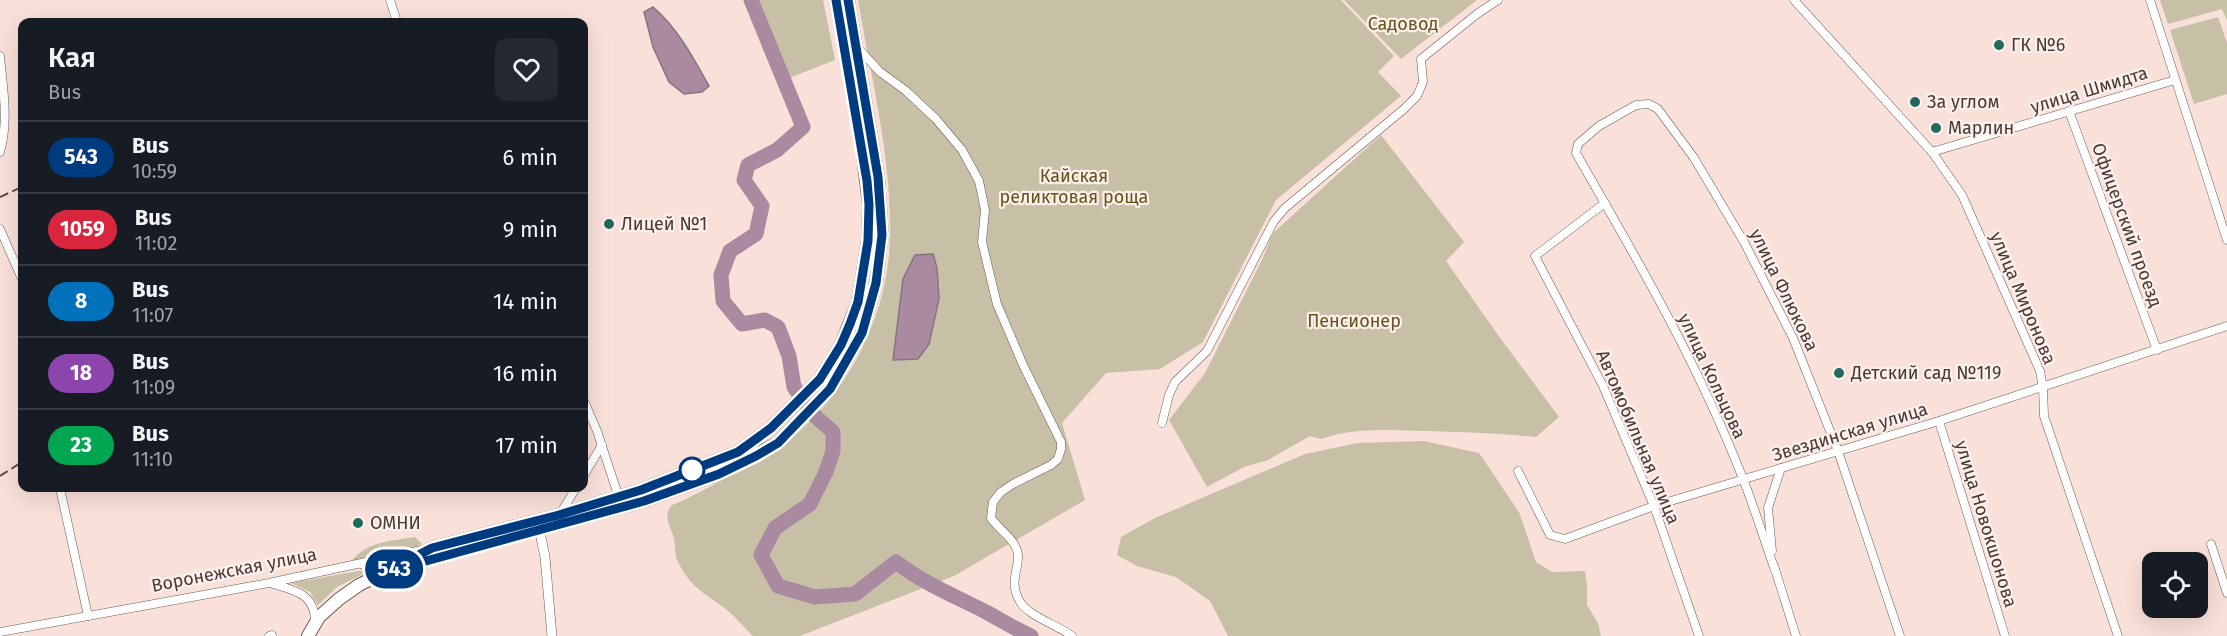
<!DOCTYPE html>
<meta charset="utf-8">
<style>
:root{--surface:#171b24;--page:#242831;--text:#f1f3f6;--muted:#9ea1a6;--line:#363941}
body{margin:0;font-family:"Fira Sans",sans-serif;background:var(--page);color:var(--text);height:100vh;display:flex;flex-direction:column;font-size:22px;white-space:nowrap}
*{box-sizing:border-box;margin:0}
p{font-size:20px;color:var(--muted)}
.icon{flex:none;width:33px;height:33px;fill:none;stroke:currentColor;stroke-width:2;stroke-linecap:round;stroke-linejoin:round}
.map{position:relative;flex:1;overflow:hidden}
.drawer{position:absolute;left:18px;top:18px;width:570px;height:474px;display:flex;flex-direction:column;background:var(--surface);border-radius:12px;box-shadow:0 6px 24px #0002}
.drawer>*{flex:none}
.badge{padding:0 12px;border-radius:20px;font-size:21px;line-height:39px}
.controls{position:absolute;left:2142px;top:552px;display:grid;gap:12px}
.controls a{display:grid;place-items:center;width:66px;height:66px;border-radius:12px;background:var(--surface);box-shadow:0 6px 24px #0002;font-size:30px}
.map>.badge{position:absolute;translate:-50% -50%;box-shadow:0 0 0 3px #fff}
.round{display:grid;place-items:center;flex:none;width:63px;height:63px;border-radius:12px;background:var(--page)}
.overview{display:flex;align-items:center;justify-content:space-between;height:102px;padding:0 30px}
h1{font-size:28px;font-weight:600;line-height:45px}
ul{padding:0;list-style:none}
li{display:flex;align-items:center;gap:18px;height:72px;padding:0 30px;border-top:2px solid var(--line)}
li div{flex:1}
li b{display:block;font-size:22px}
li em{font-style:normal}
li .badge{min-width:66px;font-weight:700;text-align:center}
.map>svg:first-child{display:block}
.green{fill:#c7c0a7}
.water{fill:#a98aa0;stroke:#8b7280;stroke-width:1.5}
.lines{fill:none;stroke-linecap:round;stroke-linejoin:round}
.river{stroke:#a98aa0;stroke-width:15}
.minor-casing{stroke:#6e5953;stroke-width:9}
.tertiary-casing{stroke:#6e5953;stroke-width:10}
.primary-casing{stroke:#6e5953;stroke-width:14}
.minor{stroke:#fff;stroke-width:8}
.tertiary{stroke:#fff;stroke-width:9}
.primary{stroke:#fff;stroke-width:12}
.rail{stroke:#594d4a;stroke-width:2;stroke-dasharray:9 4.5;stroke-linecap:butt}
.line-casing{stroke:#fff;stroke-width:14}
.line{stroke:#003b80;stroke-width:9}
.poi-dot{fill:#206960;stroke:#ffefeb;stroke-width:2}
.stop-dot{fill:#fff;stroke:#003b80;stroke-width:3}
.labels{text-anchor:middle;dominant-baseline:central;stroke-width:4.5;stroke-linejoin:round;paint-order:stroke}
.park-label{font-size:18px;fill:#62541a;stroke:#ffefeb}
.poi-label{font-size:18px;fill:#443a37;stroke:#ffefeb;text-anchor:start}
.street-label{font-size:18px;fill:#443a37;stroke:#ffefeb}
</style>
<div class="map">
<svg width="2227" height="636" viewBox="0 0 2227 636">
<rect width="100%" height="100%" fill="#f9e0d9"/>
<g class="green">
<polygon points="746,0 823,0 835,60 779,82"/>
<path d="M 858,0 L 1341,0 L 1394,56 L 1378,72 L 1401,96 L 1276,200 L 1203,342 L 1160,369 L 1106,373 L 1062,423 L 1085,500 L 954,576 L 800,636 L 753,636 C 742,626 732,612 719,604 C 700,591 689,584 678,562 C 674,554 676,544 673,535 C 669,525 663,514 672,505 C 690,498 707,488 724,479 C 740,470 758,463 772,453 C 842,406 888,322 890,238 C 892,158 871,78 858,0 Z"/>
<polygon points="1344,0 1477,0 1401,59"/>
<polygon points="2160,0 2227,0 2227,20 2222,9 2168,24"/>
<polygon points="2218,17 2227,43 2227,94 2194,104 2170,30"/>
<path d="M 1381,135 L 1464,242 L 1446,261 L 1498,335 L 1559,417 L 1536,437 C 1499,433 1462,432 1425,431 C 1390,430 1354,427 1321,439 L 1310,436 L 1268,460 L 1244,467 L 1207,487 L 1169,420 L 1205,373 L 1261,262 L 1273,233 Z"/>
<polygon points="1424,441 1479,453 1519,512 1536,562 1552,572 1585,571 1587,585 1587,605 1598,623 1601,636 1228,636 1210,601 1176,577 1137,566 1117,555 1121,537 1155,518 1305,454 1358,443"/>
<path d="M 415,537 L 422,544 L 416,548 L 351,562 C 366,541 391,541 415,537 Z"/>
<polygon points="364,570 365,573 337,587 318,605 310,592 291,583"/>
</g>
<g class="water">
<path d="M 653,7 C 677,27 694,59 709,86 L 702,92 L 684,94 L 669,82 L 653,47 L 644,12 Z"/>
<polygon points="933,254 937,268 939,299 929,344 918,359 893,360 903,279 915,255"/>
</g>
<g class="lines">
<path class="river" d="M 751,0 L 803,127 L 777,150 L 748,165 L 744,180 L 762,206 L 756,234 L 730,251 L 721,275 L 723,301 L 742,324 L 765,320 L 778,327 L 789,356 L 794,387 L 816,417 L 833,432 L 833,451 L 826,472 L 810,504 L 775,528 L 761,555 L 778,586 L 815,597 L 855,594 L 896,562 C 923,583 955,596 986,612 C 1001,620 1015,629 1031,636"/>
<g class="minor-casing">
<g id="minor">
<polyline points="390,0 397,22"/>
<polyline points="1794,0 1932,152 1962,195 2040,371 2043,388 2044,416 2118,636"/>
<polyline points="2150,0 2227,240"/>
<path d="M 857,47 L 880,72 L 905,90 L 936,119 L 962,150 L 979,181 L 985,210 L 982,242 L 997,304 L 1024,367 L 1061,442 L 1061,449 L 1058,459 L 1051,465 L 1013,484 L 1001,492 L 993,502 L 991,518 C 998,529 1017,540 1018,555 C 1019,570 1009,581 1019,600 C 1027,616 1058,625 1072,636"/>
<path d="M 0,56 C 3,88 9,121 0,152"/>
<polyline points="2069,111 2157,350"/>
<polyline points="1932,152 2175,80"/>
<polyline points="1605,203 1535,256 1603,386 1654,506 1699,636"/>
<polyline points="0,229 22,279"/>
<polyline points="584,401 597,431 620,501"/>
<polyline points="1939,421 2005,636"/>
<polyline points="1162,423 1169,395 1175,382 1207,351 1274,221 1285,208 1404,109 1417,96 1423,82 1421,59 1477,14 1498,0"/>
<polyline points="1518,471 1550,535 1565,539 1654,506 1939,421 2227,326"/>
<polyline points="584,475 602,445"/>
<polyline points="60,488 88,616"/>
<polyline points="560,514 576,488"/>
<polyline points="2211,544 2227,593"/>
<polyline points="1772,551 1768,508 1781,468"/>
<polyline points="361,564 386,572"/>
<polyline points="1774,566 1796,636"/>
<path d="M 1775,570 C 1764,540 1755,509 1743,479 C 1699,365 1637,259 1576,153 L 1578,144 L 1599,126 L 1636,105 L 1649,104 L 1658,109 L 1694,158 L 1744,242 L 1793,338 L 1838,451 L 1900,636"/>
<path d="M 270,583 C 293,590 315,593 315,621"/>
<polyline points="0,632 269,583 417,551"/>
<polyline points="269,636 272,635"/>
</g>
</g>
<g class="tertiary-casing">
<polyline id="tertiary" points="538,523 545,557 552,636"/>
</g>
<g class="primary-casing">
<g id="primary">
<polyline points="413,564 644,501 719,474 778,443 830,389 862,333 876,283 882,235 878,177 848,0"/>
<polyline points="308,636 319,617 339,599 359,585 432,548 559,515 641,490 738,452 771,428 820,379 841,345 858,302 868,241 869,205 860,130 836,0"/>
</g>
</g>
<use href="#minor" class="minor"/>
<use href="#tertiary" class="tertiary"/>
<use href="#primary" class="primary"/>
<g class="rail">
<polyline points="0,197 22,187"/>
<polyline points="0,476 22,462"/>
</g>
</g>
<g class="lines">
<g class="line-casing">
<polyline id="line" points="836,0 867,181 869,205 868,241 858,302 850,324 841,345 820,379 771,428 738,452 641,490 559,515 432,548 386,572 644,501 719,474 756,456 778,443 830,389 862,333 876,283 882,235 878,177 848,0"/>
</g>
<use href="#line" class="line"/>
</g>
<g class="poi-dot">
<circle cx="1999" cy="45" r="6"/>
<circle cx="1915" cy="102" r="6"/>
<circle cx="1936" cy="128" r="6"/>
<circle cx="609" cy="224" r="6"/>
<circle cx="1839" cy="373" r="6"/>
<circle cx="358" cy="523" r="6"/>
</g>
<circle class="stop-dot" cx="692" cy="470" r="12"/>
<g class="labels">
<g class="park-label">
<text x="1403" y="24">Садовод</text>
<text x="1074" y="176">Кайская<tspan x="1074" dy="21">реликтовая роща</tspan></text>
<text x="1354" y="321">Пенсионер</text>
</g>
<g class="poi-label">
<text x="2011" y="45">ГК №6</text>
<text x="1927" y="102">За углом</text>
<text x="1948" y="128">Марлин</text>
<text x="621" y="224">Лицей №1</text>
<text x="1851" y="373">Детский сад №119</text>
<text x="370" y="523">ОМНИ</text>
</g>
<g class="street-label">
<text transform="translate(2089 90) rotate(-17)">улица Шмидта</text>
<text transform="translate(2127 225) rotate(70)">Офицерский проезд</text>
<text transform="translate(1784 290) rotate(64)">улица Флюкова</text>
<text transform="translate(2023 298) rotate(67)">улица Миронова</text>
<text transform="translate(1712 376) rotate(65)">улица Кольцова</text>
<text transform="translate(1850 432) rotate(-17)">Звездинская улица</text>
<text transform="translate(1638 437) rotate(67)">Автомобильная улица</text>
<text transform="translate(1986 524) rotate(73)">улица Новокшонова</text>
<text transform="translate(234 570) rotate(-11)">Воронежская улица</text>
</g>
</g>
</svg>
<div class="controls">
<a><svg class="icon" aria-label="locate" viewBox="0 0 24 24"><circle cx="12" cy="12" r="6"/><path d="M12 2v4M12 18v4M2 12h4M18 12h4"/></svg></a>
</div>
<b class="badge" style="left:394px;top:569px;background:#003b80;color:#fff">543</b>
<section class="drawer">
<div class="overview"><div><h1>Кая</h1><p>Bus</p></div><a class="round"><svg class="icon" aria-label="heart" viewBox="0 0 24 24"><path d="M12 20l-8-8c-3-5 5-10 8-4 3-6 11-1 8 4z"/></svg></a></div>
<ul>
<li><span class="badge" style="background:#003b80;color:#fff">543</span><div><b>Bus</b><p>10:59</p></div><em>6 min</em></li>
<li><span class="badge" style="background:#d7263d;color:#fff">1059</span><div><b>Bus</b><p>11:02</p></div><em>9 min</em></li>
<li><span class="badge" style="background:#0072bc;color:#fff">8</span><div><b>Bus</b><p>11:07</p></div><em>14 min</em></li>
<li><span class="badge" style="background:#8e44ad;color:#fff">18</span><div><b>Bus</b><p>11:09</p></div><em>16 min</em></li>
<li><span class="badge" style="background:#00a651;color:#fff">23</span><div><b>Bus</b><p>11:10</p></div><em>17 min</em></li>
</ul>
</section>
</div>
